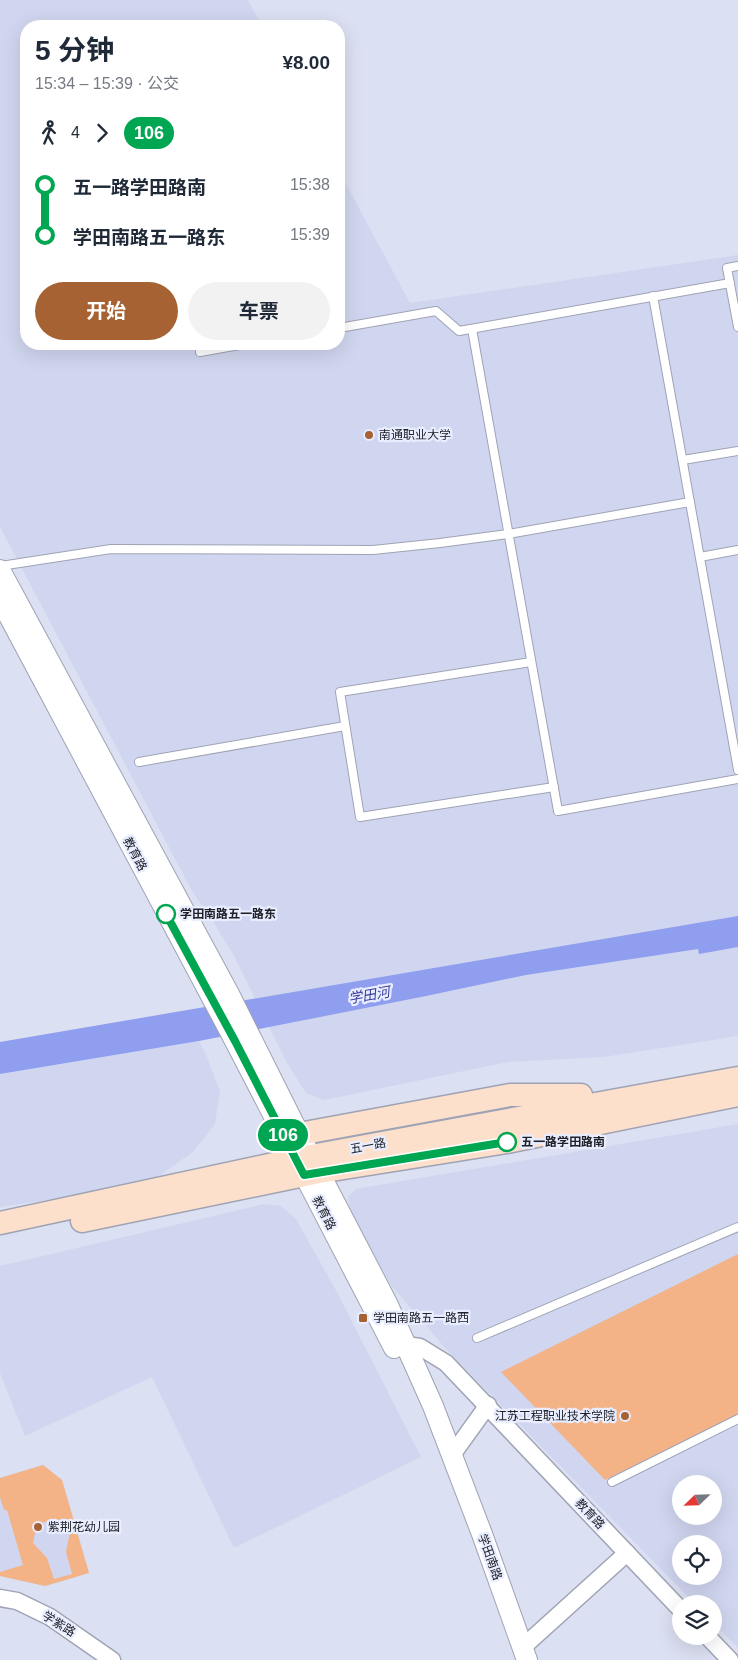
<!DOCTYPE html>
<html lang="zh">
<meta charset="utf-8">
<style>
:root{--surface:#fff;--page:#f2f2f3;--text:#1f2937;--muted:#747a83;--accent:#a66233}
body{margin:0;font-family:Helvetica,"Noto Sans SC",sans-serif;background:var(--page);color:var(--text);height:100vh;display:flex;flex-direction:column;font-size:19px;white-space:nowrap}
*{box-sizing:border-box;margin:0}
p{font-size:16px;color:var(--muted)}
.icon{flex:none;width:28px;height:28px;fill:none;stroke:currentColor;stroke-width:2;stroke-linecap:round;stroke-linejoin:round}
.map{position:relative;flex:1;overflow:hidden}
.sheet{position:absolute;left:20px;top:20px;width:325px;height:330px;display:flex;flex-direction:column;background:var(--surface);border-radius:20px;box-shadow:0 5px 20px #0002}
.sheet>*{flex:none}
.badge{padding:0 10px;border-radius:16px;font-size:18px;line-height:32px}
.needle{width:32px;rotate:247deg}
.controls{position:absolute;left:672px;top:1475px;display:grid;gap:10px}
.controls a{display:grid;place-items:center;width:50px;height:50px;border-radius:50%;background:var(--surface);box-shadow:0 5px 20px #0002;font-size:25px}
.map>.badge{position:absolute;translate:-50% -50%;box-shadow:0 0 0 2px #fff}
.legs{display:flex;align-items:center;gap:8px;height:55px;padding:0 15px;font-size:16px}
.legs p{margin-inline-start:auto}
.headline{display:flex;align-items:center;justify-content:space-between;height:85px;padding:0 15px}
h1{font-size:28px;font-weight:700;line-height:38px}
.action{display:flex;gap:10px;margin-top:auto;padding:10px 15px}
.action a{flex:1;height:58px;border-radius:30px;background:var(--accent);color:#fff;font-size:20px;font-weight:700;line-height:58px;text-align:center}
.action a+a{background:var(--page);color:var(--text)}
ul{padding:0 15px;list-style:none}
li{display:flex;align-items:center;gap:18px;height:50px;font-size:19px}
li i{display:grid;place-items:center;width:8px;height:100%;margin:0 6px;background:currentColor}
li i::after{content:'';width:12px;height:12px;margin:-6px;border:4px solid;border-radius:50%;background:var(--surface)}
li p{margin-inline-start:auto}
li:first-child i{background:linear-gradient(#0000 50%,currentColor 0)}
li:last-child i{background:linear-gradient(currentColor 50%,#0000 0)}
.map>svg:first-child{display:block}
.built{fill:#d0d6ef;fill-rule:evenodd}
.green{fill:#f4b287;fill-rule:evenodd}
.water{fill:#8f9eef}
.lines{fill:none;stroke-linecap:round;stroke-linejoin:round}
.service-casing{stroke:#9fa3b4;stroke-width:10}
.minor-casing{stroke:#9fa3b4;stroke-width:19}
.tertiary-casing{stroke:#9fa3b4;stroke-width:22}
.secondary-casing{stroke:#9fa3b4;stroke-width:25}
.service{stroke:#fff;stroke-width:8}
.minor{stroke:#fff;stroke-width:16}
.tertiary{stroke:#fff;stroke-width:20}
.secondary{stroke:#fce0cc;stroke-width:22}
.line-1-casing{stroke:#fff;stroke-width:11}
.line-1{stroke:#00a651;stroke-width:8}
.poi-dot{fill:#a66233;stroke:#e8edff;stroke-width:2}
.stop-1-dot{fill:#fff;stroke:#00a651;stroke-width:2.5}
.labels{text-anchor:middle;dominant-baseline:central;stroke-width:4.5;stroke-linejoin:round;paint-order:stroke}
.poi-label{font-size:12px;fill:#202228;stroke:#e8edff;text-anchor:start}
.street-label{font-size:12px;fill:#202228;stroke:#e8edff}
.stop-label{font-size:12px;font-weight:bold;fill:#202228;stroke:#e8edff;text-anchor:start}
.water-label{font-size:14px;font-style:italic;fill:#373c9a;stroke:#e8edff}
</style>
<div class="map">
<svg width="738" height="1660" viewBox="0 0 738 1660">
<rect width="100%" height="100%" fill="#dbe0f2"/>
<g class="built">
<polygon points="0,0 248,0 262,26 26,26 26,344 339,344 339,171 410,303 738,255 738,1036 604,1057 508,1062 324,1100 306,1093 287,1063 233,954 212,920 192,891 0,527"/>
<polygon points="199,1041 207,1057 220,1091 215,1124 193,1152 156,1178 113,1190 0,1207 0,1074"/>
<path d="M 738,1124 L 738,1648 L 714,1623 L 714,1604 L 695,1604 L 446,1349 L 390,1284 L 350,1211 L 348,1196 L 356,1189 ZM 681,1484 L 714,1484 L 714,1516 L 681,1516 ZM 681,1544 L 714,1544 L 714,1576 L 681,1576 Z"/>
<polygon points="264,1204 281,1206 296,1219 338,1294 421,1457 234,1548 152,1377 25,1436 0,1373 0,1266"/>
<polygon points="43,1465 62,1480 89,1573 45,1586 0,1576 0,1478"/>
</g>
<g class="green">
<polygon points="738,1254 738,1414 605,1480 501,1372"/>
<path d="M 43,1465 L 62,1480 L 89,1573 L 45,1586 L 0,1576 L 0,1572 L 23,1565 L 7,1510 L 4,1510 L 0,1497 L 0,1478 ZM 56,1519 L 70,1532 L 66,1552 L 72,1574 L 54,1579 L 47,1558 L 33,1543 L 37,1524 Z"/>
</g>
<polygon class="water" points="738,916 738,947 699,954 698,949 526,975 426,996 199,1041 0,1074 0,1042"/>
<g class="lines">
<g class="service-casing">
<g id="service">
<polyline points="738,266 727,268 738,327"/>
<polyline points="653,296 738,770"/>
<polyline points="339,328 436,311 459,331 730,283"/>
<polyline points="472,329 558,811 738,779"/>
<polyline points="200,352 245,344"/>
<polyline points="683,460 738,451"/>
<polyline points="700,557 738,550"/>
<polyline points="0,566 111,549 373,550 440,543 508,534 690,502"/>
<polyline points="531,662 340,692 360,817 554,787"/>
<polyline points="139,762 345,726"/>
<polyline points="477,1338 738,1227"/>
<polyline points="612,1482 738,1419"/>
</g>
</g>
<g class="minor-casing">
<g id="minor">
<polyline points="406,1345 420,1347 446,1363 681,1610"/>
<polyline points="452,1455 488,1405"/>
<polyline points="0,1598 17,1601 50,1617 112,1660"/>
<polyline points="707,1636 730,1660"/>
<polyline points="523,1647 627,1553"/>
</g>
</g>
<g class="tertiary-casing">
<g id="tertiary">
<polyline points="0,570 229,994 299,1134 387,1303 433,1406 482,1534 527,1660"/>
<polyline points="0,599 235,1041 394,1348"/>
</g>
</g>
<g class="secondary-casing">
<g id="secondary">
<polyline points="299,1134 510,1095 581,1095"/>
<polyline points="82,1221 319,1172 507,1142 738,1095"/>
<polyline points="0,1223 311,1156 738,1078"/>
</g>
</g>
<use href="#service" class="service"/>
<use href="#minor" class="minor"/>
<use href="#tertiary" class="tertiary"/>
<use href="#secondary" class="secondary"/>
</g>
<g class="lines">
<g class="line-1-casing">
<polyline id="line-1" points="166,914 235,1041 304,1175 507,1142"/>
</g>
<use href="#line-1" class="line-1"/>
</g>
<g class="poi-dot">
<circle cx="369" cy="435" r="5"/>
<rect x="358" y="1313" width="10" height="10" rx="2.5"/>
<circle cx="625" cy="1416" r="5"/>
<circle cx="38" cy="1527" r="5"/>
</g>
<g class="stop-1-dot">
<circle cx="166" cy="914" r="9"/>
<circle cx="507" cy="1142" r="9"/>
</g>
<g class="labels">
<g class="poi-label">
<text x="379" y="435">南通职业大学</text>
<text x="373" y="1318">学田南路五一路西</text>
<text x="615" y="1416" text-anchor="end">江苏工程职业技术学院</text>
<text x="48" y="1527">紫荆花幼儿园</text>
</g>
<g class="street-label">
<text transform="translate(135 854) rotate(62)">教育路</text>
<text transform="translate(368 1146) rotate(-11)">五一路</text>
<text transform="translate(324 1213) rotate(63)">教育路</text>
<text transform="translate(590 1514) rotate(47)">教育路</text>
<text transform="translate(490 1557) rotate(70)">学田南路</text>
<text transform="translate(59 1624) rotate(32)">学紫路</text>
</g>
<g class="stop-label">
<text x="180" y="914">学田南路五一路东</text>
<text x="521" y="1142">五一路学田路南</text>
</g>
<g class="water-label">
<text transform="translate(369 995) rotate(-10)">学田河</text>
</g>
</g>
</svg>
<div class="controls">
<a><svg class="needle" viewBox="-14 -14 28 28"><path d="M0-13l5 13h-10z" fill="#e53935"/><path d="M0 13l5-13h-10z" fill="#747a83"/></svg></a>
<a><svg class="icon" aria-label="locate" viewBox="0 0 24 24"><circle cx="12" cy="12" r="6"/><path d="M12 2v4M12 18v4M2 12h4M18 12h4"/></svg></a>
<a><svg class="icon" aria-label="layers" viewBox="0 0 24 24"><path d="M12 4l9 5-9 5-9-5zM3 14l9 5 9-5"/></svg></a>
</div>
<b class="badge" style="left:283px;top:1135px;background:#00a651;color:#fff">106</b>
<section class="sheet">
<div class="headline"><div><h1>5 分钟</h1><p>15:34 – 15:39 · 公交</p></div><b>¥8.00</b></div>
<div class="legs"><svg class="icon" aria-label="walk" viewBox="0 0 24 24"><circle cx="13" cy="4" r="2"/><path d="M13 8l-2 6 4 7M11 14l-3 7M7 12l3-4h3l4 4"/></svg>4<svg class="icon" aria-label="forward" viewBox="0 0 24 24"><path d="M9 5l7 7-7 7"/></svg><b class="badge" style="background:#00a651;color:#fff">106</b></div>
<ul>
<li><i style="color:#00a651"></i><b>五一路学田路南</b><p>15:38</p></li>
<li><i style="color:#00a651"></i><b>学田南路五一路东</b><p>15:39</p></li>
</ul>
<div class="action"><a>开始</a><a>车票</a></div>
</section>
</div>
